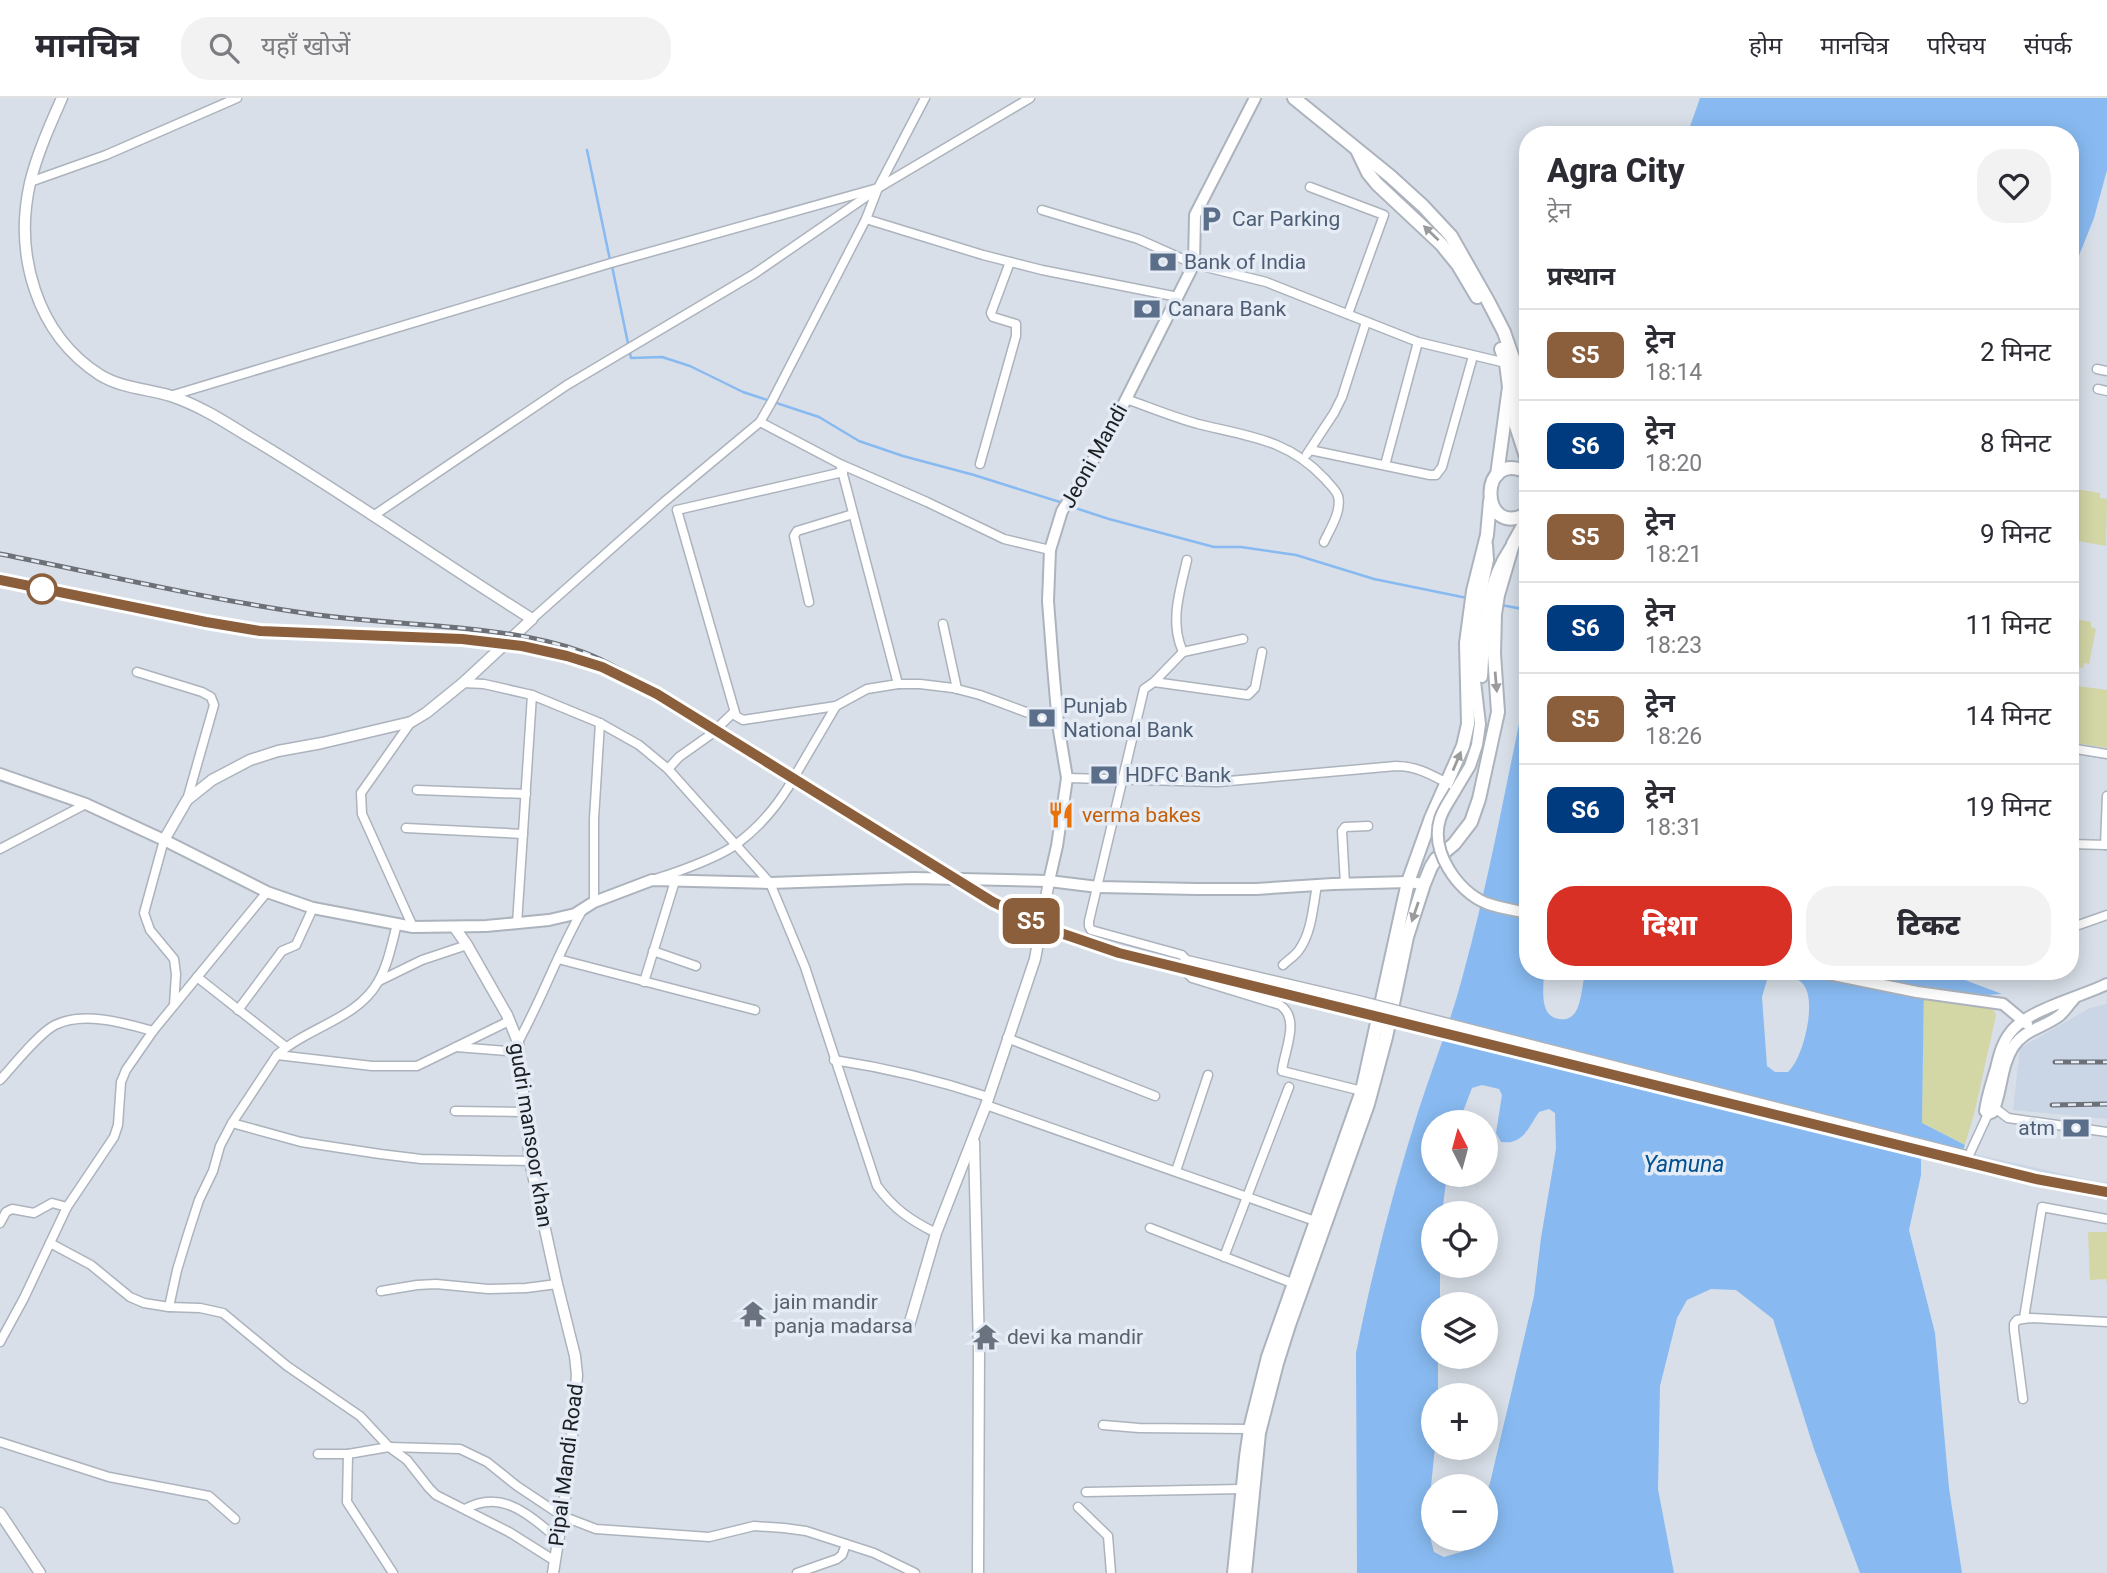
<!DOCTYPE html>
<html lang="hi">
<meta charset="utf-8">
<style>
:root{--surface:#fff;--page:#f2f2f3;--text:#2b2b33;--muted:#7c7c81;--line:#e1e1e2;--accent:#d93025}
body{margin:0;font-family:Roboto,"Noto Sans Devanagari",sans-serif;background:var(--page);color:var(--text);height:100vh;display:flex;flex-direction:column;font-size:26px;white-space:nowrap}
*{box-sizing:border-box;margin:0}
p{font-size:23px;color:var(--muted)}
.icon{flex:none;width:38px;height:38px;fill:none;stroke:currentColor;stroke-width:2;stroke-linecap:round;stroke-linejoin:round}
.map{position:relative;flex:1;overflow:hidden}
.panel{position:absolute;left:1519px;top:28px;width:560px;height:854px;display:flex;flex-direction:column;background:var(--surface);border-radius:28px;box-shadow:0 4px 18px #0003}
.panel>*{flex:none}
.badge{padding:0 14px;border-radius:10px;font-size:24px;line-height:46px}
.needle{width:46px;rotate:354deg}
.fabs{position:absolute;left:1421px;top:1012px;display:grid;gap:14px}
.fabs a{display:grid;place-items:center;width:77px;height:77px;border-radius:50%;background:var(--surface);box-shadow:0 4px 18px #0003;font-size:35px}
.map>.badge{position:absolute;translate:-50% -50%;box-shadow:0 0 0 4px #fff}
h2{padding:0 28px;font-size:26px;line-height:63px}
.round{display:grid;place-items:center;flex:none;width:74px;height:74px;border-radius:28px;background:var(--page)}
.head{display:flex;align-items:center;justify-content:space-between;height:119px;padding:0 28px}
h1{font-size:33px;font-weight:800;line-height:52px}
.button{display:flex;gap:14px;margin-top:auto;padding:14px 28px}
.button a{flex:1;height:80px;border-radius:28px;background:var(--accent);color:#fff;font-size:28px;font-weight:800;line-height:80px;text-align:center}
.button a+a{background:var(--page);color:var(--text)}
ul{padding:0;list-style:none}
li{display:flex;align-items:center;gap:21px;height:91px;padding:0 28px;border-top:2px solid var(--line)}
li div{flex:1}
li b{display:block;font-size:26px}
li em{font-style:normal}
li .badge{min-width:77px;font-weight:700;text-align:center}
header{display:flex;align-items:center;gap:42px;box-sizing:border-box;height:98px;padding:0 35px;background:var(--surface);border-bottom:2px solid var(--line)}
header strong{font-size:33px}
nav{display:flex;gap:38px;margin-inline-start:auto;font-size:24px}
.search{width:490px;height:63px;background:var(--page);display:flex;align-items:center;gap:18px;box-sizing:border-box;padding:0 24px;border-radius:28px;color:var(--muted);font-size:26px}
.map>svg:first-child{display:block}
.built{fill:#cad5e5}
.green{fill:#d3d6a5}
.water{fill:#88baf1;fill-rule:evenodd}
.lines{fill:none;stroke-linecap:round;stroke-linejoin:round}
.stream{stroke:#88baf1;stroke-width:2.5}
.minor-casing{stroke:#acb3bc;stroke-width:11}
.tertiary-casing{stroke:#acb3bc;stroke-width:13}
.secondary-casing{stroke:#acb3bc;stroke-width:14}
.primary-casing{stroke:#acb3bc;stroke-width:16}
.minor{stroke:#fff;stroke-width:8}
.tertiary{stroke:#fff;stroke-width:10}
.secondary{stroke:#fff;stroke-width:10}
.primary{stroke:#fff;stroke-width:12}
.rail-casing{stroke:#6d7177;stroke-width:5}
.rail{stroke:#e5ecf5;stroke-width:2.5;stroke-dasharray:8;stroke-linecap:butt}
.minor-bridge-casing{stroke:#acb3bc;stroke-width:11;stroke-linecap:butt}
.secondary-bridge-casing{stroke:#acb3bc;stroke-width:14;stroke-linecap:butt}
.minor-bridge{stroke:#fff;stroke-width:8}
.secondary-bridge{stroke:#fff;stroke-width:10}
.oneway{fill:#999b9c}
.line-casing{stroke:#fff;stroke-width:16}
.line{stroke:#8b5e3c;stroke-width:10}
.stop-dot{fill:#fff;stroke:#8b5e3c;stroke-width:3.5}
.labels{text-anchor:middle;dominant-baseline:central;stroke-width:7;stroke-linejoin:round;paint-order:stroke}
.service-label{font-size:21px;fill:#4e5e75;stroke:#e5ecf5;text-anchor:start}
.street-label{font-size:21px;fill:#1d2023;stroke:#e5ecf5}
.food-label{font-size:21px;fill:#c56008;stroke:#e5ecf5;text-anchor:start}
.worship-label{font-size:21px;fill:#5b616d;stroke:#e5ecf5;text-anchor:start}
.water-label{font-size:23px;font-style:italic;fill:#015091;stroke:#e5ecf5}
</style>
<header>
<strong>मानचित्र</strong>
<div class="search"><svg class="icon" aria-label="search" viewBox="0 0 24 24"><circle cx="10" cy="10" r="6"/><path d="M15 15l6 6"/></svg>यहाँ खोजें</div>
<nav><a>होम</a><a>मानचित्र</a><a>परिचय</a><a>संपर्क</a></nav>
</header>
<div class="map">
<svg width="2107" height="1475" viewBox="0 0 2107 1475">
<rect width="100%" height="100%" fill="#d8dfe8"/>
<g class="built">
<polygon points="2107,906 2107,1021 2013,1012 2020,950 2090,910"/>
<polygon points="1975,1056 2094,1083 2107,1084 2107,1101 2091,1100 1970,1070"/>
</g>
<g class="green">
<polygon points="2070,390 2100,395 2100,400 2107,401 2106,448 2078,443 2073,472 2070,472"/>
<polygon points="2070,520 2091,524 2091,529 2096,531 2089,566 2084,565 2083,570 2070,568"/>
<polygon points="2070,587 2107,592 2107,650 2070,644"/>
<polygon points="1924,887 1986,897 1996,917 1975,1012 1965,1047 1922,1025"/>
<polygon points="2088,1134 2107,1134 2107,1186 2106,1181 2090,1182"/>
</g>
<g class="water">
<polygon points="1700,0 2107,0 2107,72 2094,120 2070,180 2070,37 1687,37"/>
<path d="M 1528,584 L 1528,873 L 1544,873 C 1544,889 1538,918 1559,921 C 1564,922 1570,921 1574,916 C 1581,909 1583,884 1585,873 L 1941,873 L 2002,896 L 1986,897 L 1924,888 L 1922,1025 L 1965,1047 L 1963,1052 L 1921,1040 L 1921,1077 L 1909,1132 L 1935,1235 L 1949,1390 L 1962,1475 L 1860,1475 L 1814,1351 L 1773,1221 L 1736,1192 L 1711,1191 L 1687,1202 L 1677,1220 L 1660,1288 L 1658,1391 L 1674,1475 L 1357,1475 L 1356,1255 C 1372,1174 1393,1093 1418,1014 C 1433,967 1452,921 1464,873 C 1490,778 1507,680 1528,584 ZM 1787,877 C 1795,880 1801,882 1805,889 C 1816,907 1803,961 1788,974 L 1775,974 L 1767,968 L 1762,899 L 1767,882 L 1774,878 ZM 1482,987 L 1499,991 L 1502,997 L 1496,1035 L 1501,1044 C 1523,1047 1528,1030 1539,1014 L 1549,1011 L 1555,1015 L 1556,1051 L 1541,1140 L 1534,1198 L 1490,1385 L 1486,1397 L 1486,1440 L 1469,1440 L 1464,1453 L 1444,1459 L 1434,1454 L 1427,1427 L 1435,1349 L 1433,1349 L 1433,1297 L 1438,1297 L 1438,1258 L 1433,1258 L 1433,1206 L 1440,1206 L 1440,1167 L 1433,1167 L 1433,1115 L 1442,1115 L 1447,1076 L 1433,1076 L 1433,1024 L 1459,1024 L 1472,990 Z"/>
</g>
<g class="lines">
<g class="stream">
<polyline points="587,52 610,162"/>
<polyline points="612,168 631,260 662,259 690,268 743,294 819,319 859,343 903,358 974,377 1063,405"/>
<polyline points="1069,408 1109,421 1214,449 1241,449 1296,457 1374,481 1467,500"/>
<polyline points="1501,507 1528,512"/>
</g>
<g class="minor-casing">
<g id="minor">
<polyline points="30,84 106,57 237,0"/>
<polyline points="1310,89 1384,117 1348,216"/>
<polyline points="1042,112 1138,141 1194,166 1266,184 1418,244 1506,265"/>
<polyline points="866,121 983,157 1042,172 1178,199"/>
<polyline points="2097,271 2107,273"/>
<polyline points="2098,291 2107,293"/>
<polyline points="170,298 611,165 878,90 1030,0"/>
<path d="M 1126,301 C 1149,309 1173,319 1198,326 C 1247,338 1288,341 1325,381 C 1329,386 1336,392 1338,398 C 1342,413 1330,431 1324,444"/>
<polyline points="760,324 840,366 927,404 1004,441 1050,452"/>
<polyline points="1310,352 1430,377 1436,377 1442,369 1473,258"/>
<polyline points="1307,356 1334,315 1342,299 1366,224"/>
<polyline points="980,366 1016,238 1016,226 993,219 991,215 1010,164"/>
<polyline points="1385,367 1418,244"/>
<polyline points="841,369 898,586"/>
<polyline points="843,374 677,412 736,618 743,622 836,608 867,591 898,586 920,586 953,590 980,597 1058,626"/>
<polyline points="373,418 567,287 754,176 873,94"/>
<polyline points="809,504 794,438 797,433 853,416"/>
<polyline points="532,521 664,404 760,324 771,305 866,121 878,90 925,0"/>
<polyline points="943,526 957,591"/>
<path d="M 1183,554 C 1169,524 1180,493 1187,462"/>
<polyline points="137,574 202,594 211,599 214,607 187,702"/>
<polyline points="1154,584 1183,554 1243,541"/>
<path d="M 463,585 L 484,586 L 532,597 L 600,625 L 639,647 L 668,671 L 770,785 L 805,869 L 877,1088 C 894,1111 910,1122 936,1135"/>
<polyline points="411,624 361,695 362,716 413,829"/>
<polyline points="2070,650 2107,656"/>
<polyline points="668,671 679,659 710,637 734,614"/>
<polyline points="796,676 836,608"/>
<path d="M 1067,680 L 1218,684 L 1396,668 C 1416,668 1430,676 1447,685"/>
<polyline points="417,692 526,696"/>
<polyline points="406,730 523,736"/>
<polyline points="164,742 144,815 150,832 174,861 176,876 174,907"/>
<polyline points="2070,746 2107,747"/>
<polyline points="2105,747 2107,698"/>
<polyline points="0,751 86,706"/>
<path d="M 658,780 C 678,774 722,758 738,745 C 758,730 776,709 789,688"/>
<polyline points="1345,786 1342,733 1345,729 1368,728"/>
<polyline points="594,804 594,721 600,625"/>
<polyline points="517,826 532,597"/>
<polyline points="2070,830 2107,817"/>
<polyline points="653,853 696,868"/>
<polyline points="558,861 755,912"/>
<polyline points="1188,864 1182,857 1091,832 1089,828 1089,823 1144,591 1154,584 1248,597 1255,590 1262,554"/>
<path d="M 1283,867 C 1288,862 1295,858 1299,852 C 1312,834 1313,808 1317,787"/>
<path d="M 1187,875 L 1192,880 L 1280,907 C 1301,921 1284,953 1282,973 L 1362,993"/>
<polyline points="197,879 286,949"/>
<polyline points="379,883 422,862 467,847"/>
<polyline points="644,884 675,783"/>
<polyline points="238,912 282,853 296,847 313,810"/>
<polyline points="1007,940 1155,998"/>
<path d="M 518,944 C 542,901 558,854 583,811"/>
<polyline points="456,949 519,954"/>
<polyline points="277,957 372,968 417,968 509,923"/>
<path d="M 834,962 C 887,970 937,982 988,999"/>
<path d="M 0,982 C 13,968 39,935 55,927 C 84,913 124,925 153,933"/>
<polyline points="986,1007 1315,1123"/>
<polyline points="1995,1010 2008,1020 2015,1021 2107,1034"/>
<polyline points="455,1013 524,1014"/>
<polyline points="232,1025 301,1044 380,1056 421,1061 530,1063"/>
<polyline points="1966,1057 1970,1055 1988,1016"/>
<polyline points="1176,1073 1208,977"/>
<polyline points="0,1125 6,1114 12,1111 34,1115 52,1105 67,1109"/>
<polyline points="1150,1130 1292,1185"/>
<polyline points="50,1145 91,1167 130,1199 144,1205 169,1209 200,1210 223,1215 287,1268 360,1318 389,1349 407,1362 429,1390 436,1397 509,1434 555,1463"/>
<polyline points="1224,1159 1289,989"/>
<polyline points="381,1193 417,1187 436,1186 488,1191 526,1190 557,1186"/>
<path d="M 169,1209 L 177,1172 L 188,1136 L 199,1102 L 213,1073 L 220,1048 L 232,1025 L 277,957 C 308,929 357,921 378,884 C 388,867 392,845 397,826"/>
<polyline points="2024,1220 2042,1109 2107,1121"/>
<polyline points="0,1244 24,1200 67,1109 114,1039 118,1027 121,984 126,972 153,933 267,794"/>
<polyline points="2023,1301 2014,1232 2014,1226 2017,1222 2030,1220 2107,1224"/>
<polyline points="1103,1327 1139,1330 1250,1331"/>
<polyline points="0,1344 109,1379 209,1398 235,1421"/>
<polyline points="318,1356 348,1356 389,1349 460,1351 487,1364 517,1388 562,1418 596,1431 709,1439 754,1428 784,1430 806,1433 874,1455 915,1475"/>
<polyline points="348,1356 347,1404 393,1475"/>
<polyline points="1086,1394 1241,1391"/>
<polyline points="1078,1409 1108,1438 1111,1475"/>
<path d="M 465,1411 C 502,1390 530,1418 558,1441"/>
<polyline points="797,1475 837,1461 842,1457 846,1446"/>
</g>
</g>
<g class="tertiary-casing">
<g id="tertiary">
<path d="M 62,0 C 50,27 37,56 30,85 C 14,156 36,236 100,277 C 121,290 148,291 171,298 C 198,307 222,322 246,337 C 344,395 436,461 532,521 L 463,585 L 426,615 L 411,624 L 322,645 L 278,653 L 250,662 L 212,682 L 187,702 L 164,742"/>
<polyline points="455,830 467,847 507,917 518,944 530,1063 557,1186 575,1258 577,1277 569,1374 553,1475"/>
<polyline points="974,1044 979,1250 978,1475"/>
<polyline points="908,1231 936,1135 986,1007 1035,861 1049,783"/>
<polyline points="0,1415 40,1475"/>
</g>
</g>
<g class="secondary-casing">
<g id="secondary">
<path d="M 1482,579 C 1485,533 1483,490 1510,450"/>
<polyline points="0,676 86,706 164,742 267,794 313,810 413,829 486,828 549,822 575,816 594,804 652,782 770,785 914,780 1049,783 1098,789 1197,791 1256,791 1333,786 1408,784 1424,786"/>
<polyline points="1455,693 1470,668 1477,647 1480,626 1475,583 1477,513 1488,462 1487,447"/>
<polyline points="1049,783 1057,748 1067,680 1058,626 1053,568 1048,503 1050,452 1062,413 1075,393 1110,333 1194,166 1195,117 1255,0"/>
<polyline points="1814,873 1917,894 2003,906 2027,926"/>
<path d="M 2074,901 C 2069,906 2064,914 2059,918 C 2043,930 2025,931 2013,949 C 2001,968 2002,993 1993,1014 L 1988,1016 L 1985,1013 C 1987,998 1992,984 1996,970 C 1999,958 2002,945 2010,935 C 2026,912 2081,899 2107,886"/>
</g>
</g>
<g class="primary-casing">
<g id="primary">
<polyline points="1294,0 1390,78 1423,108 1451,138 1488,203 1504,234 1514,263 1518,283 1516,328 1528,365"/>
<polyline points="1357,52 1368,75 1377,86 1441,146 1458,167 1477,199"/>
<path d="M 1528,375 C 1477,348 1479,444 1528,415"/>
<polyline points="1497,377 1509,289 1506,265 1501,251"/>
<polyline points="1234,1475 1246,1359 1250,1331 1268,1259 1362,993 1408,784 1431,720 1463,648 1468,626 1466,545 1473,493 1487,437 1490,403"/>
<polyline points="1245,1475 1259,1335 1277,1265 1289,1227 1368,1006 1386,939 1407,839 1424,786 1431,769 1436,761 1454,746 1471,724 1479,701 1498,614 1494,556 1495,516 1498,497 1513,446 1528,419"/>
</g>
</g>
<use href="#minor" class="minor"/>
<use href="#tertiary" class="tertiary"/>
<use href="#secondary" class="secondary"/>
<use href="#primary" class="primary"/>
<g class="rail-casing">
<g id="rail">
<path d="M 0,456 C 101,476 202,500 304,515 C 393,529 498,524 583,554 C 610,564 634,579 657,596 L 993,805 L 1027,822 L 1071,839 L 1119,854 L 1282,895 L 2036,1081 L 2107,1094"/>
<polyline points="0,482 206,524 260,533 467,541"/>
<polyline points="2055,964 2107,964"/>
<polyline points="2052,1007 2107,1006"/>
</g>
</g>
<use href="#rail" class="rail"/>
<g class="minor-bridge-casing">
<g id="minor-bridge">
<polyline points="789,688 796,676"/>
<polyline points="1187,862 1358,902 1966,1057"/>
</g>
</g>
<g class="secondary-bridge-casing">
<path id="secondary-bridge" d="M 1455,693 C 1450,702 1443,711 1440,721 C 1430,753 1457,793 1486,805 C 1499,810 1514,812 1528,815"/>
</g>
<use href="#minor-bridge" class="minor-bridge"/>
<use href="#secondary-bridge" class="secondary-bridge"/>
</g>
<defs><path id="oneway-solid" d="M-6-.8H1V-3.2L6.5 0L1 3.2V.8H-6Z" transform="scale(1.75)"/></defs>
<g class="oneway">
<use href="#oneway-solid" transform="translate(1431 135) rotate(-136)"/>
<use href="#oneway-solid" transform="translate(1496 584) rotate(85)"/>
<use href="#oneway-solid" transform="translate(1457 663) rotate(-67)"/>
<use href="#oneway-solid" transform="translate(1415 814) rotate(109)"/>
</g>
<g class="lines">
<g class="line-casing">
<polyline id="line" points="0,482 206,524 260,533 462,541 522,548 567,558 602,569 657,596 993,804 1049,831 1119,855 2036,1081 2107,1094"/>
</g>
<use href="#line" class="line"/>
</g>
<defs>
<g id="parking-bare" transform="scale(2.1)"><path d="M-3.5-5.5H1a3.5 3.5 0 0 1 0 7H-1V5.5H-3.5ZM-1-3.4V-.6H.8a1.4 1.4 0 0 0 0-2.8Z" fill="#5c6f8a" stroke="#e5ecf5" stroke-width="2.5" paint-order="stroke"/></g>
<g id="bank-bare" transform="scale(2.1)"><path d="M-6-4H6V4H-6ZM0-2.3a2.3 2.3 0 1 0 0 4.6a2.3 2.3 0 1 0 0-4.6Z" fill="#5c6f8a" stroke="#e5ecf5" stroke-width="2.5" paint-order="stroke"/></g>
<g id="restaurant-bare" transform="scale(2.1)"><path d="M-5-6h1v4h1v-4h1v4h1v-4h1v5L-1.5 .5V6h-2V.5L-5-1ZM5-6V6H3V1.5H1.5Q1.5-4 5-6Z" fill="#e8710a" stroke="#e5ecf5" stroke-width="2.5" paint-order="stroke"/></g>
<g id="temple-bare" transform="scale(2.1)"><path d="M0-6L5-2H3V0L6.5 2.5H4V6H1.5V3h-3V6H-4V2.5H-6.5L-3 0V-2H-5Z" fill="#6b7280" stroke="#e5ecf5" stroke-width="2.5" paint-order="stroke"/></g>
</defs>
<g fill-rule="evenodd">
<use href="#parking-bare" x="1211" y="121"/>
<use href="#bank-bare" x="1163" y="164"/>
<use href="#bank-bare" x="1147" y="211"/>
<use href="#bank-bare" x="1042" y="620"/>
<use href="#bank-bare" x="1104" y="677"/>
<use href="#restaurant-bare" x="1061" y="717"/>
<use href="#bank-bare" x="2076" y="1030"/>
<use href="#temple-bare" x="753" y="1216"/>
<use href="#temple-bare" x="986" y="1239"/>
</g>
<circle class="stop-dot" cx="42" cy="491" r="14"/>
<g class="labels">
<g class="service-label">
<text x="1232" y="121">Car Parking</text>
<text x="1184" y="164">Bank of India</text>
<text x="1168" y="211">Canara Bank</text>
<text x="1063" y="608">Punjab<tspan x="1063" dy="24">National Bank</tspan></text>
<text x="1125" y="677">HDFC Bank</text>
<text x="2055" y="1030" text-anchor="end">atm</text>
</g>
<g class="street-label">
<text transform="translate(1094 358) rotate(-61)">Jeoni Mandi</text>
<text transform="translate(531 1037) rotate(81)">gudri mansoor khan</text>
<text transform="translate(566 1367) rotate(-83)">Pipal Mandi Road</text>
</g>
<g class="food-label">
<text x="1082" y="717">verma bakes</text>
</g>
<g class="worship-label">
<text x="774" y="1204">jain mandir<tspan x="774" dy="24">panja madarsa</tspan></text>
<text x="1007" y="1239">devi ka mandir</text>
</g>
<g class="water-label">
<text x="1684" y="1066">Yamuna</text>
</g>
</g>
</svg>
<div class="fabs">
<a><svg class="needle" viewBox="-14 -14 28 28"><path d="M0-13l5 13h-10z" fill="#e53935"/><path d="M0 13l5-13h-10z" fill="#7c7c81"/></svg></a>
<a><svg class="icon" aria-label="locate" viewBox="0 0 24 24"><circle cx="12" cy="12" r="6"/><path d="M12 2v4M12 18v4M2 12h4M18 12h4"/></svg></a>
<a><svg class="icon" aria-label="layers" viewBox="0 0 24 24"><path d="M12 4l9 5-9 5-9-5zM3 14l9 5 9-5"/></svg></a>
<a>+</a>
<a>−</a>
</div>
<b class="badge" style="left:1031px;top:823px;background:#8b5e3c;color:#fff">S5</b>
<section class="panel">
<div class="head"><div><h1>Agra City</h1><p>ट्रेन</p></div><a class="round"><svg class="icon" aria-label="heart" viewBox="0 0 24 24"><path d="M12 20l-8-8c-3-5 5-10 8-4 3-6 11-1 8 4z"/></svg></a></div>
<h2>प्रस्थान</h2>
<ul>
<li><span class="badge" style="background:#8b5e3c;color:#fff">S5</span><div><b>ट्रेन</b><p>18:14</p></div><em>2 मिनट</em></li>
<li><span class="badge" style="background:#003b80;color:#fff">S6</span><div><b>ट्रेन</b><p>18:20</p></div><em>8 मिनट</em></li>
<li><span class="badge" style="background:#8b5e3c;color:#fff">S5</span><div><b>ट्रेन</b><p>18:21</p></div><em>9 मिनट</em></li>
<li><span class="badge" style="background:#003b80;color:#fff">S6</span><div><b>ट्रेन</b><p>18:23</p></div><em>11 मिनट</em></li>
<li><span class="badge" style="background:#8b5e3c;color:#fff">S5</span><div><b>ट्रेन</b><p>18:26</p></div><em>14 मिनट</em></li>
<li><span class="badge" style="background:#003b80;color:#fff">S6</span><div><b>ट्रेन</b><p>18:31</p></div><em>19 मिनट</em></li>
</ul>
<div class="button"><a>दिशा</a><a>टिकट</a></div>
</section>
</div>
